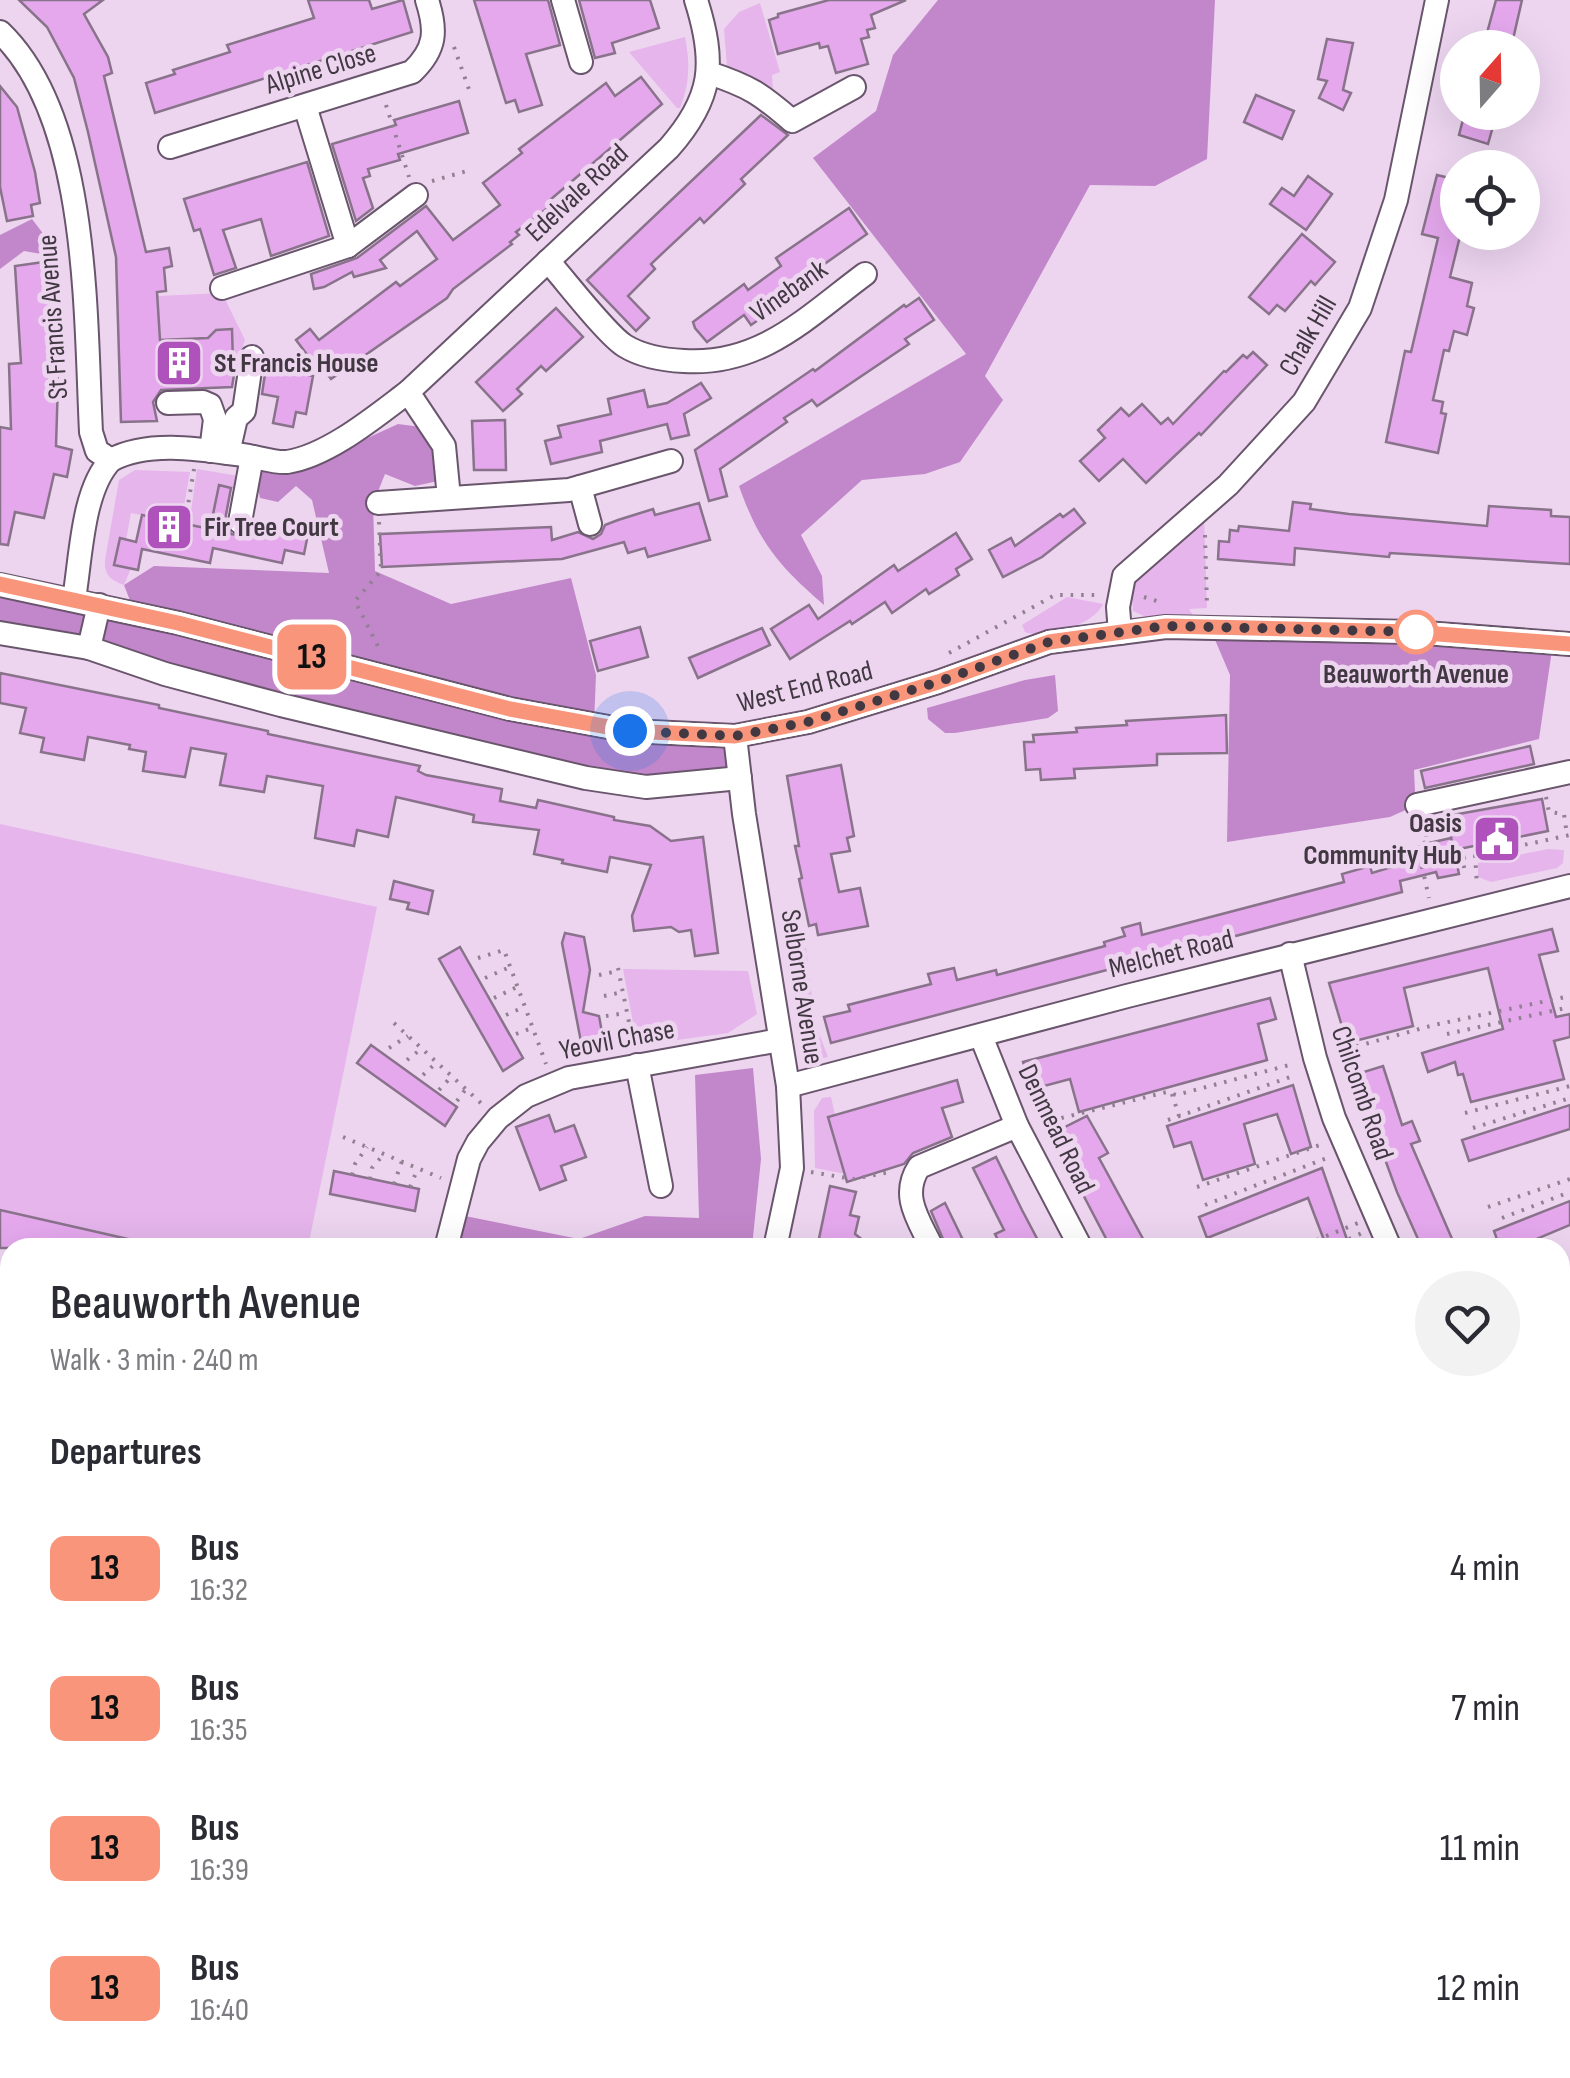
<!DOCTYPE html>
<meta charset="utf-8">
<style>
:root{--surface:#fff;--page:#f2f2f3;--text:#2b2b33;--muted:#7c7c81}
body{margin:0;font-family:"Sofia Sans Condensed",sans-serif;background:var(--page);color:var(--text);height:100vh;display:flex;flex-direction:column;font-size:38px;white-space:nowrap}
*{box-sizing:border-box;margin:0}
p{font-size:32px;color:var(--muted)}
.icon{flex:none;width:55px;height:55px;fill:none;stroke:currentColor;stroke-width:2;stroke-linecap:round;stroke-linejoin:round}
.map{position:relative;flex:1;overflow:hidden}
.sheet{position:absolute;left:0px;top:1238px;width:1570px;height:842px;display:flex;flex-direction:column;background:var(--surface);border-radius:30px 30px 0 0;box-shadow:0 10px 40px #0002}
.sheet>*{flex:none}
.badge{padding:0 20px;border-radius:15px;font-size:35px;line-height:65px}
.needle{width:65px;rotate:20deg}
.controls{position:absolute;left:1440px;top:30px;display:grid;gap:20px}
.controls a{display:grid;place-items:center;width:100px;height:100px;border-radius:50%;background:var(--surface);box-shadow:0 10px 40px #0002;font-size:50px}
.you{position:absolute;width:50px;height:50px;margin:-25px;border:8px solid #fff;border-radius:50%;background:#1a73e8;box-shadow:0 0 0 15px #1a73e833}
.map>.badge{position:absolute;translate:-50% -50%;box-shadow:0 0 0 5px #fff}
h2{padding:0 50px;font-size:38px;line-height:90px}
.round{display:grid;place-items:center;flex:none;width:105px;height:105px;border-radius:52px;background:var(--page)}
.headline{display:flex;align-items:center;justify-content:space-between;height:170px;padding:0 50px}
h1{font-size:48px;font-weight:600;line-height:75px}
ul{padding:0;list-style:none}
li{display:flex;align-items:center;gap:30px;height:140px;padding:0 50px}
li div{flex:1}
li b{display:block;font-size:38px}
li em{font-style:normal}
li .badge{min-width:110px;font-weight:700;text-align:center}
.map>svg:first-child{display:block}
.green{fill:#e5b5eb}
.forest{fill:#c287ca}
.building{fill:#e5a8ed;stroke:#89738b;stroke-width:2.5}
.lines{fill:none;stroke-linecap:round;stroke-linejoin:round}
.minor-casing{stroke:#69556c;stroke-width:26}
.path{stroke:#908092;stroke-width:4;stroke-dasharray:2.5 8;stroke-linecap:butt}
.minor{stroke:#fff;stroke-width:22}
.line-casing{stroke:#fff;stroke-width:22}
.line{stroke:#f9957b;stroke-width:15}
.walk{stroke:#413842;stroke-width:10;stroke-dasharray:0 18}
.stop-dot{fill:#fff;stroke:#f9957b;stroke-width:5}
.labels{text-anchor:middle;dominant-baseline:central;stroke-width:9;stroke-linejoin:round;paint-order:stroke}
.street-label{font-size:28px;fill:#413842;stroke:#edd5f0}
.poi-label{font-size:28px;font-weight:bold;fill:#413842;stroke:#edd5f0;text-anchor:start}
.stop-label{font-size:28px;font-weight:bold;fill:#413842;stroke:#edd5f0}
</style>
<div class="map">
<svg width="1570" height="2078" viewBox="0 0 1570 2078">
<rect width="100%" height="100%" fill="#edd5f0"/>
<g class="green">
<polygon points="760,3 780,72 772,75 773,90 727,66 724,29 739,12"/>
<path d="M 685,37 C 690,62 690,83 680,108 L 677,108 L 629,52 Z"/>
<polygon points="222,293 245,340 238,362 233,362 232,336 224,329 216,330 208,338 160,340 158,296"/>
<polygon points="197,469 239,476 236,489 219,486 210,529 189,525"/>
<path d="M 135,470 L 190,472 L 181,523 L 131,513 L 126,540 L 119,539 L 114,564 L 131,568 L 124,585 C 110,580 104,575 105,560 L 119,480 Z"/>
<polygon points="1204,516 1207,608 1189,609 1200,627 1166,626 1133,611 1131,581"/>
<path d="M 1067,597 L 1103,604 C 1095,624 1045,640 1025,632 L 1022,625 Z"/>
<polygon points="0,824 377,907 308,1247 167,1247 0,1210"/>
<polygon points="1548,849 1564,850 1563,863 1557,868 1491,882 1478,877 1478,863"/>
<polygon points="806,948 815,1023 828,1057 815,1060 805,1053 791,952"/>
<polygon points="623,969 748,971 757,1014 728,1033 677,1040 674,1026 635,1033"/>
<polygon points="831,1097 835,1115 828,1117 846,1174 815,1168 814,1111 822,1098"/>
</g>
<g class="forest">
<path d="M 938,0 L 1215,0 L 1207,159 L 1155,186 L 1090,185 L 985,376 L 1003,400 L 960,462 L 925,474 L 862,480 L 801,535 L 822,576 L 824,605 C 779,566 759,543 739,486 L 966,354 L 813,158 L 876,111 L 893,55 Z"/>
<polygon points="32,219 48,240 47,255 24,251 0,269 0,235"/>
<polygon points="398,424 421,427 439,461 438,481 415,486 385,474 373,504 375,571 451,604 571,578 596,675 594,724 735,736 740,778 646,787 0,633 0,585 134,611 124,585 154,566 329,573 312,500 296,486 278,502 260,498 255,475 266,465 337,452"/>
<polygon points="1210,628 1553,643 1539,739 1414,770 1415,792 1410,808 1390,817 1227,842 1230,675"/>
<polygon points="1055,675 1058,711 1048,718 955,733 945,733 928,719 927,708 1025,680"/>
<polygon points="753,1068 761,1159 752,1247 459,1248 465,1216 579,1239 645,1216 699,1218 695,1075"/>
<polygon points="1570,1670 1570,1898 1560,1912 1560,1682"/>
<polygon points="1310,2070 1455,2070 1449,2078 1307,2078"/>
</g>
<g class="building">
<polygon points="19,0 103,0 84,14 108,57 112,73 104,76 146,252 169,248 172,266 164,268 166,291 157,292 160,340 208,338 216,330 232,329 233,362 236,362 232,387 161,390 153,402 157,421 121,422 116,257 88,132 74,78 47,27"/>
<polygon points="308,0 369,0 372,9 403,0 412,32 155,113 146,83 175,74 173,70 230,52 227,45 314,18"/>
<polygon points="474,0 548,0 560,45 526,54 542,105 519,112 515,100 506,103"/>
<polygon points="579,0 650,0 659,28 612,43 615,53 595,58"/>
<polygon points="829,0 906,0 871,15 875,28 867,30 869,37 861,39 868,64 836,73 828,46 820,48 819,43 778,54 769,20 778,17 778,14"/>
<polygon points="1496,0 1522,0 1511,48 1484,44"/>
<polygon points="1327,39 1353,43 1343,90 1351,93 1343,110 1319,98 1327,81 1318,79"/>
<polygon points="641,77 662,104 550,200 553,204 516,232 519,235 510,242 512,244 453,289 447,298 331,379 316,358 315,365 296,340 310,329 319,340 396,282 400,286 437,259 417,231 380,260 386,268 354,277 352,272 324,287 314,289 311,274 357,258 426,206 453,240 500,205 483,183 522,153 519,149 606,83 615,96"/>
<polygon points="0,86 17,107 35,172 40,203 31,205 33,216 7,221 0,187"/>
<polygon points="1256,95 1294,111 1282,139 1244,122"/>
<polygon points="459,101 468,133 398,154 400,160 368,169 370,176 363,178 373,208 356,221 332,144 396,125 394,120"/>
<polygon points="1465,112 1497,112 1488,144 1459,135"/>
<polygon points="761,115 788,135 741,179 745,184 704,223 700,218 651,264 655,269 628,296 649,318 636,331 587,280"/>
<polygon points="307,162 329,236 271,256 261,219 223,230 236,268 214,275 200,229 194,231 184,199"/>
<polygon points="1437,175 1458,180 1458,201 1451,225 1461,232 1450,277 1472,283 1467,306 1474,308 1467,335 1454,331 1449,351 1444,350 1433,400 1443,402 1441,413 1446,414 1438,453 1386,442 1405,351 1411,352 1438,238 1422,234"/>
<polygon points="1308,176 1332,194 1306,230 1270,204 1282,188 1294,196"/>
<polygon points="849,208 867,234 789,289 794,295 751,325 744,315 707,342 695,328 693,322 744,284 748,290 781,266 776,258"/>
<polygon points="1302,234 1335,262 1315,285 1311,281 1285,311 1277,305 1269,314 1249,297"/>
<polygon points="51,261 58,382 56,446 72,450 67,477 54,474 44,518 15,512 8,545 0,544 0,427 11,429 9,364 21,363 15,266"/>
<polygon points="919,298 934,320 905,339 909,344 817,406 812,400 784,418 787,422 720,469 727,496 709,501 695,450 813,369 815,371 904,305 906,307"/>
<polygon points="556,308 583,337 546,371 541,366 517,389 522,394 503,411 476,382"/>
<polygon points="1253,352 1267,365 1201,435 1199,433 1146,483 1123,459 1099,481 1080,461 1105,438 1098,430 1121,408 1129,416 1142,404 1161,424 1168,418 1173,424 1224,371 1226,372 1243,355 1247,358"/>
<polygon points="266,367 313,376 306,414 296,412 293,427 273,423 278,397 262,394"/>
<polygon points="701,383 711,398 684,414 689,435 671,439 667,424 600,441 602,452 551,464 545,441 561,437 558,426 611,414 608,399 644,390 648,407 667,403"/>
<polygon points="505,420 506,470 474,470 472,421"/>
<polygon points="219,485 231,488 225,520 231,534 246,536 255,524 285,531 288,519 310,524 304,554 285,550 282,563 213,548 210,563 142,549 138,570 114,565 120,538 136,542 142,515 210,529"/>
<polygon points="1293,502 1311,504 1310,509 1349,514 1487,526 1489,506 1551,510 1551,516 1570,517 1570,564 1390,553 1389,557 1295,548 1294,565 1218,559 1219,541 1229,542 1230,530 1238,531 1239,526 1289,531"/>
<polygon points="699,503 710,540 648,557 645,548 628,553 624,542 562,559 382,567 380,534 551,527 552,540 578,532 593,539 601,534 605,525 618,520 653,509 655,515"/>
<polygon points="1074,509 1085,523 1042,557 1003,577 989,550 1011,538 1015,546 1060,514 1063,517"/>
<polygon points="956,533 972,559 956,569 959,575 929,594 926,589 892,613 885,602 852,624 850,621 790,659 771,629 809,605 818,619 894,565 898,571"/>
<polygon points="640,627 648,657 598,671 590,641"/>
<polygon points="762,628 770,645 698,678 689,658"/>
<polygon points="0,673 159,705 159,708 268,731 268,734 420,766 418,771 426,775 502,789 500,801 536,808 538,800 614,817 614,820 650,826 671,841 703,837 718,953 695,956 691,930 679,932 671,927 634,931 632,916 651,865 610,857 607,872 562,863 563,860 534,854 539,830 473,822 474,815 396,797 388,837 357,830 354,846 315,838 323,786 267,776 264,792 220,785 226,754 191,748 185,777 143,771 146,752 129,749 130,745 88,737 84,760 41,752 44,738 20,733 26,708 0,703"/>
<polygon points="1226,715 1227,753 1157,754 1157,765 1074,769 1075,778 1041,780 1040,769 1026,770 1024,742 1034,742 1033,735 1077,732 1076,728 1127,725 1126,721"/>
<polygon points="1530,746 1534,764 1425,788 1421,771"/>
<polygon points="841,765 854,836 847,838 850,851 831,854 839,892 860,888 868,926 818,935 816,924 809,926 799,879 802,878 795,846 799,846 787,776"/>
<polygon points="1542,799 1548,831 1454,850 1459,874 1438,878 1436,872 1400,881 1402,892 831,1043 824,1017 850,1011 848,1005 931,984 928,974 954,968 957,980 996,970 997,975 1105,946 1104,942 1125,936 1122,928 1140,923 1142,935 1344,882 1342,874 1370,866 1372,873 1432,855 1429,843 1451,838 1452,842 1447,816"/>
<polygon points="394,881 433,891 428,914 407,909 409,903 390,899"/>
<polygon points="1552,929 1558,951 1539,955 1556,1017 1570,1014 1570,1037 1554,1041 1564,1079 1471,1102 1463,1074 1458,1075 1455,1062 1428,1072 1422,1053 1503,1029 1488,968 1404,988 1413,1026 1347,1043 1329,983"/>
<polygon points="565,933 584,937 590,970 583,1012 599,1016 604,1043 582,1047 562,943"/>
<polygon points="460,947 523,1058 503,1071 439,959"/>
<polygon points="1270,998 1276,1019 1258,1024 1267,1060 1079,1112 1070,1079 1033,1089 1032,1083 1029,1083 1023,1062"/>
<polygon points="371,1045 457,1107 445,1126 357,1063"/>
<polygon points="1383,1066 1402,1125 1412,1121 1420,1141 1411,1144 1456,1248 1422,1248 1397,1192 1354,1075"/>
<polygon points="957,1080 963,1102 942,1108 952,1137 913,1153 904,1164 847,1182 828,1117"/>
<polygon points="1293,1085 1311,1147 1291,1154 1277,1114 1244,1124 1255,1164 1203,1180 1191,1142 1174,1147 1167,1126"/>
<polygon points="1570,1105 1570,1129 1469,1161 1462,1140"/>
<polygon points="549,1115 555,1132 574,1125 586,1157 561,1166 566,1180 540,1190 516,1127"/>
<polygon points="1087,1116 1108,1153 1099,1158 1148,1248 1111,1248 1055,1141 1067,1135 1063,1128"/>
<polygon points="996,1157 1022,1210 1042,1248 1002,1248 995,1234 1004,1230 973,1168"/>
<polygon points="1322,1168 1350,1248 1327,1248 1308,1198 1207,1238 1199,1217"/>
<polygon points="334,1171 419,1189 415,1211 330,1194"/>
<polygon points="830,1186 856,1192 850,1215 859,1217 855,1234 873,1248 817,1248"/>
<polygon points="1570,1201 1570,1225 1515,1248 1500,1248 1494,1231"/>
<polygon points="945,1203 962,1238 946,1246 931,1211"/>
<polygon points="0,1210 128,1239 127,1248 0,1248"/>
</g>
<g class="lines">
<g class="minor-casing">
<g id="minor">
<polyline points="563,0 581,62"/>
<path d="M 0,32 C 90,118 85,315 91,432 L 97,451 L 111,460 C 82,490 81,558 74,599"/>
<path d="M 709,73 C 749,86 761,94 792,121 L 854,87"/>
<path d="M 170,147 L 412,72 C 436,49 437,31 427,0"/>
<polyline points="348,246 416,195"/>
<path d="M 548,261 C 565,280 607,335 625,346 C 643,357 664,360 684,361 C 761,366 807,317 865,274"/>
<polyline points="222,288 348,246 305,106"/>
<polyline points="408,392 444,446 449,498"/>
<polyline points="168,403 203,402 210,405 215,419 211,451"/>
<polyline points="228,453 236,418 244,411 252,357"/>
<path d="M 111,460 C 150,439 206,450 249,456 C 260,458 276,463 287,462 C 328,456 376,416 408,392 L 669,148 C 713,98 716,63 696,0"/>
<polyline points="580,487 590,524"/>
<polyline points="378,503 569,490 671,461"/>
<polyline points="240,522 252,457"/>
<polyline points="0,585 178,623 510,709 630,731 735,736 808,722 938,682 1049,642 1166,627 1412,632 1570,644"/>
<polyline points="99,605 89,648 165,674 281,705 586,778 646,787 740,778"/>
<polyline points="0,633 89,648"/>
<polyline points="1120,633 1118,607 1124,576 1228,485 1304,402 1360,308 1396,200 1437,0"/>
<polyline points="735,736 744,814 788,1086 792,1168 775,1248"/>
<polyline points="1417,805 1570,772"/>
<polyline points="1290,954 1315,1058 1334,1118 1390,1248"/>
<polyline points="981,1036 1017,1126 1081,1248"/>
<polyline points="637,1065 661,1186"/>
<polyline points="788,1086 1127,996 1570,886"/>
<polyline points="446,1248 469,1159 478,1142 498,1118 526,1096 569,1078 780,1040"/>
<path d="M 932,1248 C 919,1220 900,1196 919,1167 L 1017,1126"/>
<polyline points="0,1464 10,1466"/>
<polyline points="1560,1511 1570,1505"/>
<polyline points="0,1781 10,1783"/>
<polyline points="1560,2013 1570,1998"/>
<polyline points="580,2070 584,2078"/>
<polyline points="884,2070 888,2078"/>
<polyline points="985,2070 989,2078"/>
<polyline points="644,2078 661,2070"/>
<polyline points="937,2078 954,2070"/>
<polyline points="1517,2078 1522,2070"/>
</g>
</g>
<g class="path">
<polyline points="454,47 471,95"/>
<polyline points="386,105 409,177"/>
<polyline points="432,181 467,171"/>
<polyline points="379,522 381,571 355,601 381,652"/>
<polyline points="185,523 194,469"/>
<polyline points="1205,535 1207,606"/>
<polyline points="1144,597 1163,603"/>
<polyline points="949,653 1055,595 1100,595"/>
<polyline points="1546,797 1549,812 1564,814 1567,835"/>
<polyline points="1424,824 1428,842 1417,844 1429,898"/>
<polyline points="1475,855 1477,885"/>
<polyline points="1464,868 1463,858 1570,835"/>
<polyline points="478,958 504,950 546,1064"/>
<polyline points="618,968 633,1042"/>
<polyline points="599,975 618,971"/>
<polyline points="485,978 510,967"/>
<polyline points="604,996 623,992"/>
<polyline points="494,998 517,987"/>
<polyline points="506,1015 524,1007"/>
<polyline points="606,1016 626,1013"/>
<polyline points="394,1023 483,1105"/>
<polyline points="516,1034 532,1028"/>
<polyline points="1447,1034 1570,1007"/>
<polyline points="608,1037 632,1034"/>
<polyline points="389,1048 408,1036"/>
<polyline points="1336,1052 1434,1025 1570,996"/>
<polyline points="407,1060 421,1049"/>
<polyline points="423,1075 436,1063"/>
<polyline points="439,1090 451,1077"/>
<polyline points="1172,1094 1179,1116"/>
<polyline points="457,1101 465,1090"/>
<polyline points="1465,1113 1570,1086"/>
<polyline points="1168,1120 1296,1075"/>
<polyline points="1041,1123 1167,1092 1176,1095 1293,1064"/>
<polyline points="1473,1128 1570,1098"/>
<polyline points="343,1137 441,1178"/>
<polyline points="811,1172 853,1179 890,1172"/>
<polyline points="352,1175 355,1164 367,1147"/>
<polyline points="370,1179 372,1168 384,1154"/>
<polyline points="394,1184 402,1161"/>
<polyline points="410,1187 418,1168"/>
<polyline points="1197,1187 1320,1145"/>
<polyline points="1205,1205 1327,1158"/>
<polyline points="1488,1207 1570,1179"/>
<polyline points="1502,1218 1570,1192"/>
<polyline points="321,1242 349,1248"/>
<polyline points="1297,1248 1358,1223"/>
<polyline points="1330,1248 1362,1233"/>
<polyline points="1560,1278 1570,1273"/>
<polyline points="1560,1301 1570,1295"/>
<polyline points="1560,1394 1570,1389"/>
<polyline points="0,1404 10,1404"/>
<polyline points="0,1740 10,1742"/>
<polyline points="0,1825 10,1827"/>
<polyline points="3,1826 6,1806"/>
<polyline points="0,2050 10,2051"/>
<polyline points="113,2070 157,2078"/>
<polyline points="1310,2070 1312,2078"/>
<polyline points="456,2078 458,2070"/>
</g>
<use href="#minor" class="minor"/>
</g>
<g class="lines">
<g class="line-casing">
<polyline id="line" points="0,584 178,623 510,709 630,731 735,736 808,722 938,682 1049,642 1166,626 1412,632 1570,644"/>
</g>
<use href="#line" class="line"/>
<polyline class="walk" points="630,731 735,736 808,722 938,682 1049,642 1166,626 1416,632"/>
</g>
<defs>
<g id="building-square" transform="scale(2.5)"><rect x="-9" y="-9" width="18" height="18" rx="4" fill="#af52bc" stroke="#edd5f0"/><path d="M-4-6H4V6H1V3H-1V6H-4ZM-2.5-4.3h1.7v1.8h-1.7ZM.8-4.3h1.7v1.8H.8ZM-2.5-1h1.7V.8h-1.7ZM.8-1h1.7V.8H.8Z" fill="#fff"/></g>
<g id="civic-square" transform="scale(2.5)"><rect x="-9" y="-9" width="18" height="18" rx="4" fill="#af52bc" stroke="#edd5f0"/><path d="M-.6-6.5H3V-4.5H.6V-3L4-1V1h2V6H-6V1h2V-1L-.6-3ZM-1.2 2.5V6h2.4V2.5Z" fill="#fff"/></g>
</defs>
<g fill-rule="evenodd">
<use href="#building-square" x="179" y="363"/>
<use href="#building-square" x="169" y="527"/>
<use href="#civic-square" x="1497" y="839"/>
</g>
<circle class="stop-dot" cx="1416" cy="632" r="20"/>
<g class="labels">
<g class="street-label">
<text transform="translate(321 69) rotate(-17)">Alpine Close</text>
<text transform="translate(577 193) rotate(-43)">Edelvale Road</text>
<text transform="translate(789 291) rotate(-35)">Vinebank</text>
<text transform="translate(53 317) rotate(-94)">St Francis Avenue</text>
<text transform="translate(1308 336) rotate(-60)">Chalk Hill</text>
<text transform="translate(805 687) rotate(-14)">West End Road</text>
<text transform="translate(1171 954) rotate(-14)">Melchet Road</text>
<text transform="translate(802 987) rotate(81)">Selborne Avenue</text>
<text transform="translate(617 1040) rotate(-11)">Yeovil Chase</text>
<text transform="translate(1362 1093) rotate(71)">Chilcomb Road</text>
<text transform="translate(1056 1129) rotate(64)">Denmead Road</text>
</g>
<g class="poi-label">
<text x="214" y="363">St Francis House</text>
<text x="204" y="527">Fir Tree Court</text>
<text x="1462" y="823" text-anchor="end">Oasis<tspan x="1462" dy="32">Community Hub</tspan></text>
</g>
<g class="stop-label">
<text x="1416" y="674">Beauworth Avenue</text>
</g>
</g>
</svg>
<div class="controls">
<a><svg class="needle" viewBox="-14 -14 28 28"><path d="M0-13l5 13h-10z" fill="#e53935"/><path d="M0 13l5-13h-10z" fill="#7c7c81"/></svg></a>
<a><svg class="icon" aria-label="locate" viewBox="0 0 24 24"><circle cx="12" cy="12" r="6"/><path d="M12 2v4M12 18v4M2 12h4M18 12h4"/></svg></a>
</div>
<div class="you" style="left:630px;top:731px"></div>
<b class="badge" style="left:312px;top:657px;background:#f9957b;color:#111">13</b>
<section class="sheet">
<div class="headline"><div><h1>Beauworth Avenue</h1><p>Walk · 3 min · 240 m</p></div><a class="round"><svg class="icon" aria-label="heart" viewBox="0 0 24 24"><path d="M12 20l-8-8c-3-5 5-10 8-4 3-6 11-1 8 4z"/></svg></a></div>
<h2>Departures</h2>
<ul>
<li><span class="badge" style="background:#f9957b;color:#111">13</span><div><b>Bus</b><p>16:32</p></div><em>4 min</em></li>
<li><span class="badge" style="background:#f9957b;color:#111">13</span><div><b>Bus</b><p>16:35</p></div><em>7 min</em></li>
<li><span class="badge" style="background:#f9957b;color:#111">13</span><div><b>Bus</b><p>16:39</p></div><em>11 min</em></li>
<li><span class="badge" style="background:#f9957b;color:#111">13</span><div><b>Bus</b><p>16:40</p></div><em>12 min</em></li>
</ul>
</section>
</div>
